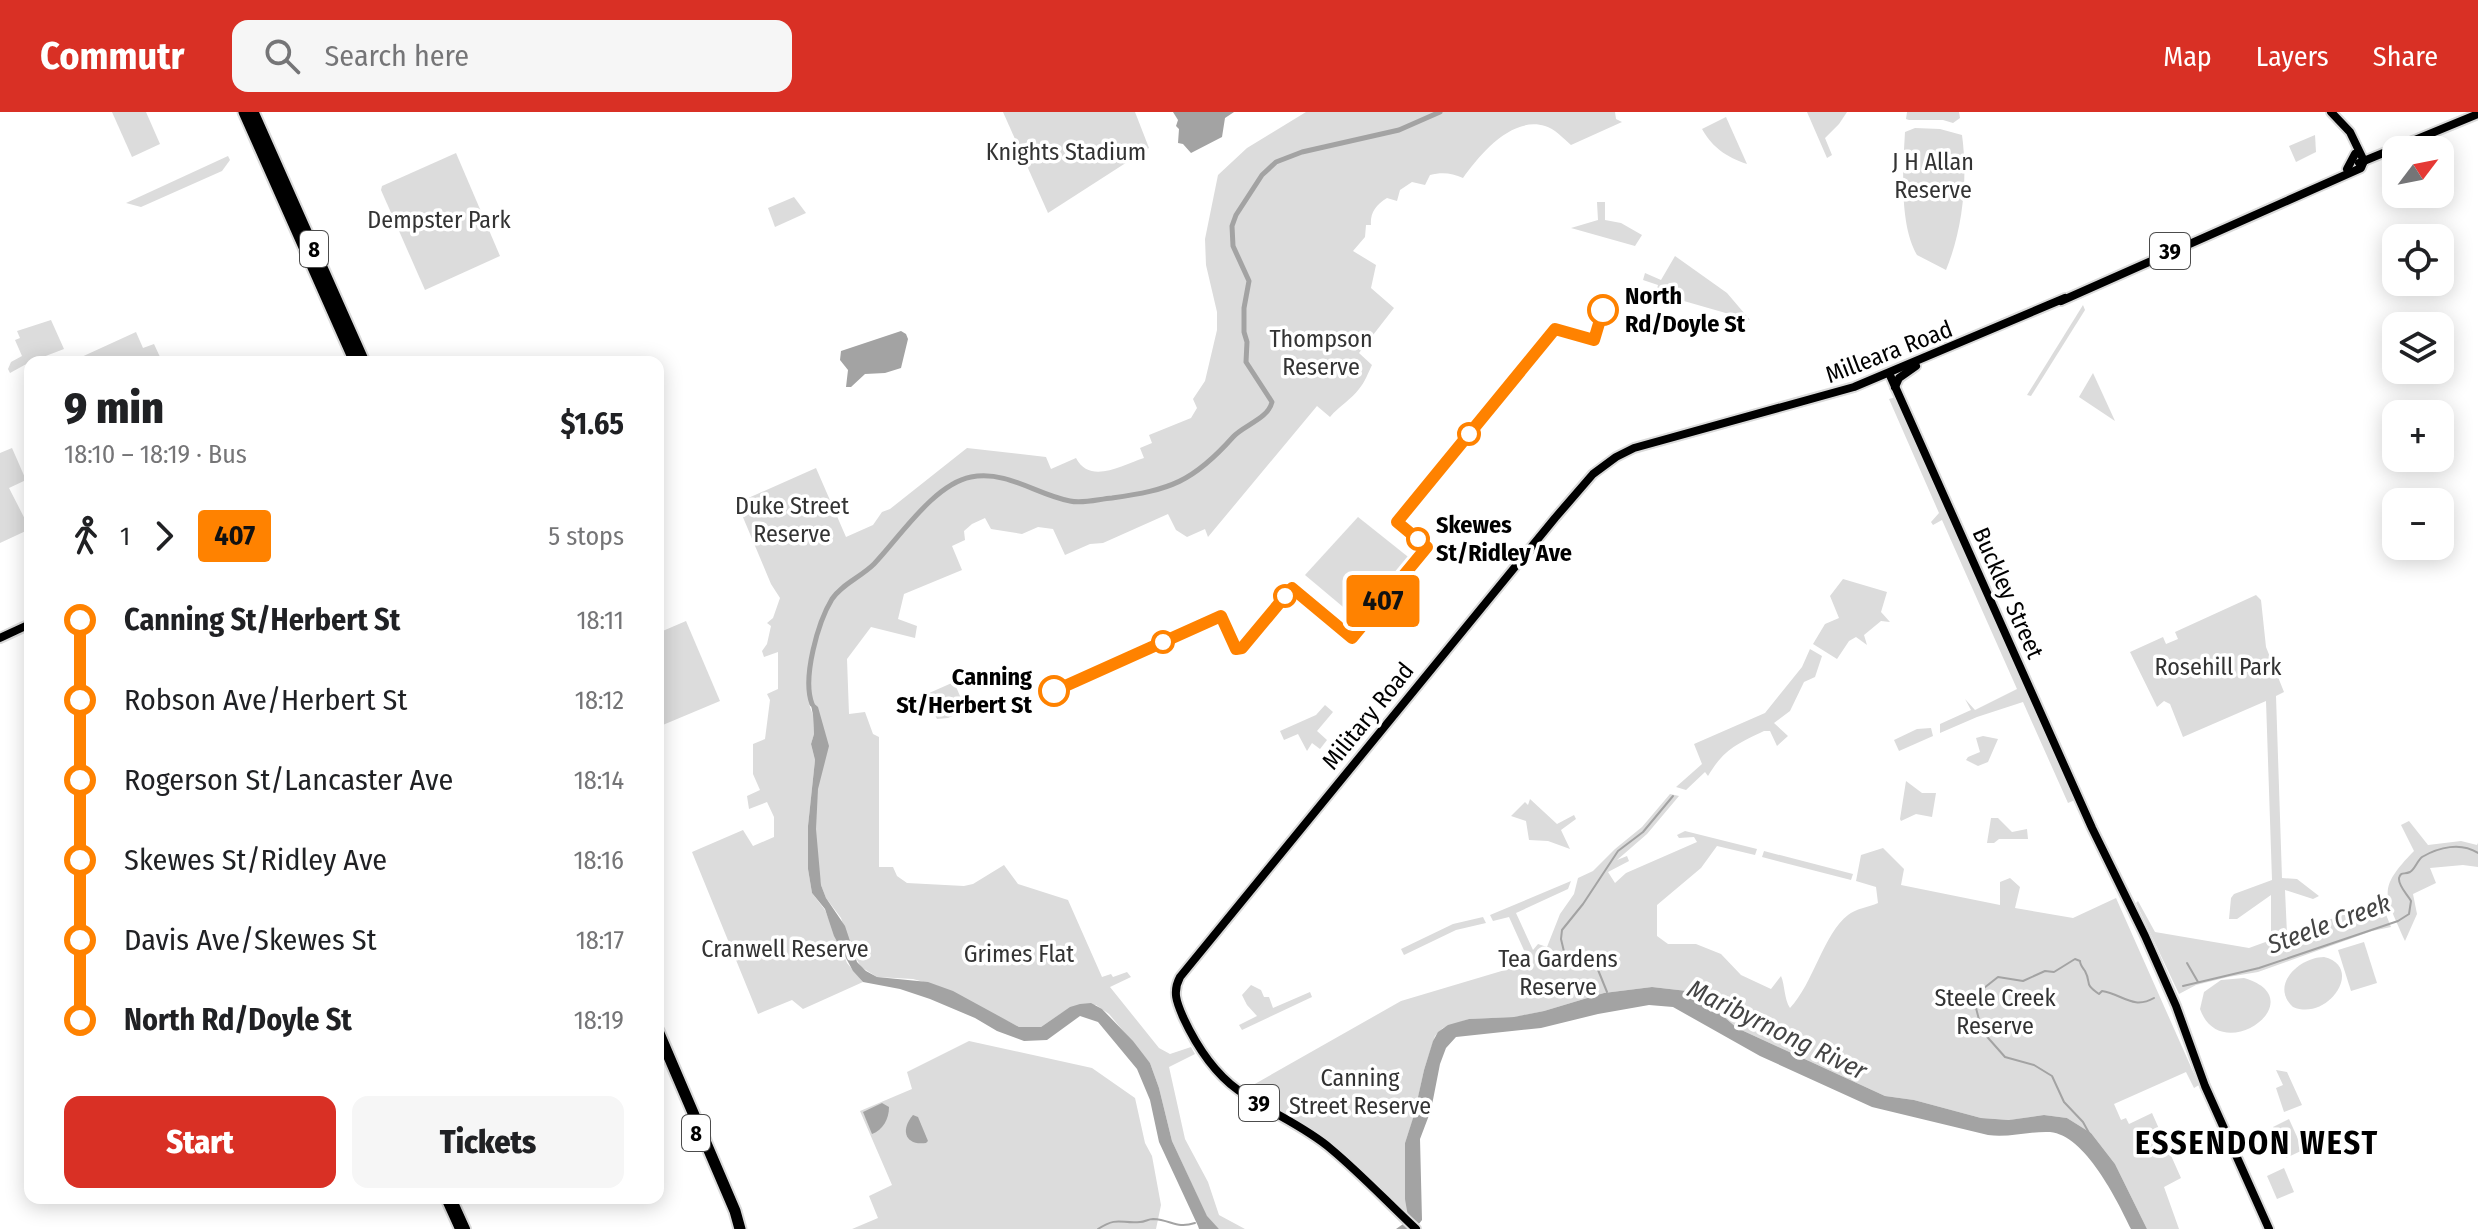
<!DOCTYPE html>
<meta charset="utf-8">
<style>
:root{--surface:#fff;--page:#f6f6f6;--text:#202124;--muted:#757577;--accent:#d93025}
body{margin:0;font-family:"Fira Sans Condensed",sans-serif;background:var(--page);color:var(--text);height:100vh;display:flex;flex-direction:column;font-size:30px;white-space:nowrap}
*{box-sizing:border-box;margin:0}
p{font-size:26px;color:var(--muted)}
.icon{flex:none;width:44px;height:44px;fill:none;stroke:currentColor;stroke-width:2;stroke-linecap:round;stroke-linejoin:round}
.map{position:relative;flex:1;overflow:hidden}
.drawer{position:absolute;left:24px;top:244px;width:640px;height:848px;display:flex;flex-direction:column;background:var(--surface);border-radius:16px;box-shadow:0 4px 20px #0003}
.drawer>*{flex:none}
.badge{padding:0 16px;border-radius:6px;font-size:28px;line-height:52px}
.needle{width:52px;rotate:58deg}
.buttons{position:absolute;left:2382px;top:24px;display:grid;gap:16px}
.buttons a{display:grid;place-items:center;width:72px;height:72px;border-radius:16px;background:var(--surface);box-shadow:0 4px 20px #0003;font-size:40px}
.map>.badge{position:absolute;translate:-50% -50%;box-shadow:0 0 0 4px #fff}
.legs{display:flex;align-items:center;gap:12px;height:88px;padding:0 40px;font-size:26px}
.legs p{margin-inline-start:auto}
.overview{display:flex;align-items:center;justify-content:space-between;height:136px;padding:0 40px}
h1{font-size:44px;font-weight:800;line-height:60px}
.action{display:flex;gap:16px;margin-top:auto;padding:16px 40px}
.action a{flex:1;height:92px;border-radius:16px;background:var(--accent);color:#fff;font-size:32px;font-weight:800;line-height:92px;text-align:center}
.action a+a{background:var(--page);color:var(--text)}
ul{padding:0 40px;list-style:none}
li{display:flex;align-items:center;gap:28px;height:80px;font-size:30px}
li i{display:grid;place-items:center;width:12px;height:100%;margin:0 10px;background:currentColor}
li i::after{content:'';width:20px;height:20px;margin:-10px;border:6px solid;border-radius:50%;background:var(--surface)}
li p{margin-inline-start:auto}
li:first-child i{background:linear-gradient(#0000 50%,currentColor 0)}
li:last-child i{background:linear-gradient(currentColor 50%,#0000 0)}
header{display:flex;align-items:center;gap:48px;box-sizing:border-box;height:112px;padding:0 40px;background:var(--accent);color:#fff}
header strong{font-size:38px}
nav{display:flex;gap:44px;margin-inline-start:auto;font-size:28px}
.search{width:560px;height:72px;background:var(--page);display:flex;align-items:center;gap:20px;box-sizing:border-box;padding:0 28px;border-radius:16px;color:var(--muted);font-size:30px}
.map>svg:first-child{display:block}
.green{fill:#dcdcdc}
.water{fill:#a3a3a3}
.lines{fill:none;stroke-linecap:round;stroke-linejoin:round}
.stream{stroke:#a3a3a3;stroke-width:2}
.river{stroke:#a3a3a3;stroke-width:5}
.major-casing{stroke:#dbdbdb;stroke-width:12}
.highway-casing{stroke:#dbdbdb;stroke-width:15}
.major{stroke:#000;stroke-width:8}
.highway{stroke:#000;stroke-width:11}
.line-1-casing{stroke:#fff;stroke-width:18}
.line-1{stroke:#ff8200;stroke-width:12}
.stop-1-dot{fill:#fff;stroke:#ff8200;stroke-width:4}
.labels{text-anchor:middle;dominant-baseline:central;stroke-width:7;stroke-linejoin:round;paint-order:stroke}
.shield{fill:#fff;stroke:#4c4c4c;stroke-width:2}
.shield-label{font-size:22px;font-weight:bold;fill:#000}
.park-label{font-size:24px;fill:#333;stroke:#fff}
.stop-label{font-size:24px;font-weight:bold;fill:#000;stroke:#fff;text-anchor:start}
.street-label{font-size:24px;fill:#000;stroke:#fff}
.water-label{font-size:26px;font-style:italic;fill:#444;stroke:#fff}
.district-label{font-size:32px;font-weight:bold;letter-spacing:2px;fill:#000;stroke:#fff}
</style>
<header>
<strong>Commutr</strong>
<div class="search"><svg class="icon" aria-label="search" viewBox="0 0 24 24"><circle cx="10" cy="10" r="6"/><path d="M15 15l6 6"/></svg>Search here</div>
<nav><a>Map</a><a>Layers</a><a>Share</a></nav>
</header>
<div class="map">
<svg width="2478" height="1117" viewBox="0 0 2478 1117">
<rect width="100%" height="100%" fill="#fff"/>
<g class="green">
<polygon points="112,0 146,0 160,32 132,45"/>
<polygon points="1003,0 1135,0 1149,36 1048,101"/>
<path d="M 1306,0 L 1615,0 L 1616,7 L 1622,10 L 1571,33 C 1564,27 1554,16 1545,14 C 1512,4 1480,42 1463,66 C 1452,61 1442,60 1430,63 L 1425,73 L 1412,70 L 1400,78 L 1397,89 L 1387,86 C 1375,93 1370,102 1371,113 L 1366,113 L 1365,125 L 1353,139 L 1376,153 L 1371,176 L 1394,196 L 1359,241 L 1372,253 C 1368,261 1365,270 1359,277 C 1352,287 1339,294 1330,305 L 1317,294 L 1208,425 L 1205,417 L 1187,425 L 1176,418 L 1168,402 L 1103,431 L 1090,432 L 1065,443 L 1053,417 L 1038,415 L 1022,422 L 991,417 L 985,406 L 972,412 L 964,419 L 965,428 L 952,434 L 962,458 L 904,482 L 898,507 L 917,514 L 915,526 L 871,515 L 847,547 L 849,602 L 865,600 L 873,622 L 879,625 L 879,755 L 893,755 L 897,764 L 907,771 L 964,774 L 973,772 L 1004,753 L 1018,772 L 1068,788 L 1102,865 L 1111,862 L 1113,865 L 1127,860 L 1131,865 L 1110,875 L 1159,936 L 1170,942 L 1191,935 L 1195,942 L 1169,955 L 1185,1027 L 1208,1070 L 1219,1103 L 1245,1117 L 1219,1117 L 1207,1105 L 1172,1029 L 1159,976 L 1150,951 L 1109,902 L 1096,893 L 1063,900 L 1041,915 L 1019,915 L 938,874 L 913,867 L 877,865 L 861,855 L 852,839 L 841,806 L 826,786 L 821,773 L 814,731 L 818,604 L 809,592 L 813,603 L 814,622 L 811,632 L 815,648 L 808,714 L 808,757 L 812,781 L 825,798 L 847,851 L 863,870 L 803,897 L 792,888 L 758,902 L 692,740 L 743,718 L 753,734 L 774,725 L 774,705 L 767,690 L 749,697 L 747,684 L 760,678 L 753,662 L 753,632 L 765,627 L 770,588 L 767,582 L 778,577 L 778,540 L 764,545 L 762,539 L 767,532 L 771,514 L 767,511 L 773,506 L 780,486 L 771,472 L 737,391 L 816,356 L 846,425 L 873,413 L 882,400 L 890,397 L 967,336 L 1046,345 L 1051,357 L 1076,346 C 1090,373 1122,353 1144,346 L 1140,336 L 1152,331 L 1149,323 L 1191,306 L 1197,296 L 1193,287 L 1205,269 L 1217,218 L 1217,200 L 1206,153 L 1205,127 L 1218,63 L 1247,36 Z"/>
<polygon points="1807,0 1847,0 1839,12 1825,26 1832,43 1827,46"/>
<polygon points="1907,0 1959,0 1960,6 1953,11 1943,8 1909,8 1906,7"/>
<path d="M 1726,5 L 1747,52 C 1726,45 1713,36 1702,17 Z"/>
<path d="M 1915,16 L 1940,17 L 1962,23 C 1968,66 1963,117 1946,158 L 1917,143 C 1899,112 1903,55 1905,20 Z"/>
<polygon points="2315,23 2316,40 2296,50 2289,34"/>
<polygon points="456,41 500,144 425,178 381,78 382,74"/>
<polygon points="228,44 230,48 222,59 141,95 126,91"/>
<polygon points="794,85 806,101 775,115 768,96"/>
<polygon points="1597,90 1605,90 1605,108 1621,111 1642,123 1635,134 1571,116 1598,108"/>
<polygon points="1675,144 1727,181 1750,208 1656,181 1658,173 1643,168 1645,161 1661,168"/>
<polygon points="2083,193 2085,198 2031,284 2027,283"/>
<polygon points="51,208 64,237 30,250 10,261 8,257 11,250 22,244 15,228 20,226 17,219"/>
<polygon points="136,220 143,236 154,232 160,245 148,250 78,250 77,247"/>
<polygon points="2093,261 2115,309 2079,285"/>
<polygon points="1896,285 2075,688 2068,691 2023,590 1977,605 1940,621 1940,612 1971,598 1965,587 1975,598 2017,577 1942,408 1933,413 1931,410 1939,401 1889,287"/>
<polygon points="12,336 26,368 9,376 30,417 0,431 0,341"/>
<polygon points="1358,405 1412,448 1361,510 1305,463"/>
<polygon points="1843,467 1887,480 1881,500 1890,510 1881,509 1864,523 1867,533 1856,525 1849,529 1837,547 1813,532 1825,512 1839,506 1830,484"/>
<polygon points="2256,483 2261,488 2266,535 2284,580 2276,584 2282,766 2297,767 2319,784 2313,787 2285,778 2287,822 2381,790 2391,815 2372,819 2258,860 2228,865 2196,873 2179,882 2136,791 2138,789 2155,820 2249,836 2271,828 2271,783 2237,807 2229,807 2231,786 2234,782 2272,768 2266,589 2183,625 2170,592 2164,589 2157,595 2130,540 2163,525 2166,532 2178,527 2175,520"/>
<polygon points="686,509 720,589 658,615 658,521"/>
<path d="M 1810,537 L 1822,544 L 1815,565 L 1804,570 L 1790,599 L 1774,611 L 1788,624 L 1777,634 L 1770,619 L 1764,619 C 1737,632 1724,637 1708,664 L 1705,660 L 1686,678 L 1676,675 L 1702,652 L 1694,632 L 1765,601 L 1802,555 Z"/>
<polygon points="954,570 966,598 948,606 937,607 931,595 924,598 918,586"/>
<polygon points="1325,593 1333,600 1317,619 1327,628 1320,637 1312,631 1307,639 1298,622 1284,628 1280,619 1316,603"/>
<polygon points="1931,616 1933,624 1899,639 1894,628 1917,617"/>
<polygon points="1983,624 1998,627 1988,650 1978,654 1966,648 1968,645 1980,640 1976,626"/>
<polygon points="1906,669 1922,681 1936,681 1932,705 1916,702 1901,709 1900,707"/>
<path d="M 1670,682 L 1679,684 L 1647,722 L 1617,748 L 1627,744 L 1629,749 L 1608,760 L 1615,771 L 1626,761 L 1697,730 L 1694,725 L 1679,726 L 1677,723 L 1685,719 L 1757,737 L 1755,743 L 1717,734 L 1701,756 L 1657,793 L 1657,824 L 1668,832 L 1696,832 L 1721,842 L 1741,863 L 1771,877 L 1781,864 C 1785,873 1784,887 1790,896 C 1813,872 1824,821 1848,803 C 1855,797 1869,795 1878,791 L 1876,775 L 1856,769 L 1861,743 L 1883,736 L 1904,757 L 1901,773 L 2000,793 L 2000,770 L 2010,766 L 2020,775 L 2015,796 L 2073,806 L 2116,786 L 2199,973 L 2194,976 L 2186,960 L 2114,992 L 2121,1008 L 2126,1006 L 2129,1012 L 2152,1001 L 2181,1066 L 2164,1075 L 2179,1117 L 2147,1117 L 2115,1052 L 2091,1021 L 2067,1006 L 2044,1003 L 2010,1008 L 1981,1006 L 1914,988 L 1885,984 L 1737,916 L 1716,898 L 1709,896 L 1687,879 L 1652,875 L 1604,881 L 1544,899 L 1515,905 L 1469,907 L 1443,916 L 1435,924 L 1424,958 L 1414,1004 L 1405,1031 L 1407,1102 L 1318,1020 L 1246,977 L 1401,889 L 1515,855 L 1527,845 L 1509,805 L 1493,809 L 1490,803 L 1571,769 L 1568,777 L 1516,801 L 1533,838 L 1538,832 L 1547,835 L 1560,802 L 1574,782 L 1578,766 L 1593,759 L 1615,737 L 1642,715 Z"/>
<polygon points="1530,687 1557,712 1574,703 1576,707 1561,718 1570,737 1548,729 1529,728 1526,709 1511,704 1525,690 1528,693"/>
<polygon points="1991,706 1998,706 2012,720 2027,717 2028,727 1999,727 1994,731 1987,731"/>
<path d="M 2409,709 L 2428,733 L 2461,729 L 2477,733 L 2478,731 L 2478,755 L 2463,753 L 2430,756 L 2436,771 L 2413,782 L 2417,802 L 2405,829 C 2385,782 2376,778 2414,739 L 2401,713 Z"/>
<polygon points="1764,739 1853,762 1851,768 1762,745"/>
<polygon points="1483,805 1486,811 1456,818 1404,843 1401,837 1453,812"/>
<polygon points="2364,830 2377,871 2351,879 2338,838"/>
<path d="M 2324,845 C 2365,855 2328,910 2293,895 C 2269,873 2300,845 2324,845 Z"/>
<path d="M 2244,866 C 2316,887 2221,957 2200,897 L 2204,880 L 2221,868 Z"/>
<polygon points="1251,873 1261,878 1264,885 1269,885 1273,896 1310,880 1312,885 1242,918 1239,913 1257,904 1247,893 1242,883"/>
<polygon points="969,929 1092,956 1135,986 1145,1031 1152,1044 1161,1093 1156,1117 852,1117 878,1106 869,1084 892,1073 860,999 912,977 907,960"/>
<polygon points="2276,958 2287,960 2302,993 2284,1000 2276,976 2283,973"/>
<polygon points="2289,1007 2303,1038 2286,1046 2273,1015"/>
<polygon points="2284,1056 2294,1080 2277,1087 2267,1064"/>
</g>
<g class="water">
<polygon points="1173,0 1234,0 1225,6 1222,25 1191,41 1183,32 1178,31 1179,17 1176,14 1178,8"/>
<polygon points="901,219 906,222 908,227 901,256 885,261 865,262 851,275 846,275 848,258 840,248 841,239"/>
<polygon points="810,588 818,595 829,634 818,677 816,717 821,773 826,786 845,814 857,850 866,859 877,865 928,870 953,879 1019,915 1041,915 1070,895 1080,892 1091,891 1102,897 1133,929 1150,951 1159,976 1172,1029 1207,1104 1219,1117 1199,1117 1198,1114 1159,1030 1150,988 1137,957 1098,910 1080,904 1047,928 1024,929 997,919 975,906 930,887 900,877 863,870 853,859 834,824 825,797 812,781 808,757 808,714 815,648 811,632 814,622 813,603"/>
<path d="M 1652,875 L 1687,879 L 1709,896 L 1716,898 L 1737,916 L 1885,984 L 1914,988 L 1981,1006 L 2009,1008 L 2044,1003 L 2067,1006 L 2091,1021 L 2115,1052 L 2147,1117 L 2131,1117 C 2117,1088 2085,1023 2050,1020 C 2029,1019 2009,1026 1988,1023 L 1872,995 L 1760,944 L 1673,895 L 1649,893 L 1598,902 L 1541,916 L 1456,925 L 1446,936 L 1440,952 L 1431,998 L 1420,1027 L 1422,1108 L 1415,1117 L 1396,1117 L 1406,1110 L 1408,1105 L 1405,1087 L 1405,1031 L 1414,1003 L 1424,958 L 1433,929 L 1438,920 L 1448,913 L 1469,907 L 1514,905 L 1544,899 L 1604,881 Z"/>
<path d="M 882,991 L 889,995 C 889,1007 883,1018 872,1022 L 863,1000 Z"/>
<path d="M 913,1003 L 918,1005 L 928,1029 L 926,1031 C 905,1034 900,1018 913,1003 Z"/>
</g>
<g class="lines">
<g class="stream">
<polyline points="2187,851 2198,870"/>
<path d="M 2183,874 L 2259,856 L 2398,809 L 2409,802 L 2411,789 C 2408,783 2398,774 2399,766 C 2401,759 2404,763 2410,760 C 2415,757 2417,749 2422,745 C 2439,735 2461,730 2478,741"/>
<polyline points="1607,880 1592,843 1571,851 1566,848 1561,827 1562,818 1583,792 1618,739 1643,720 1673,684"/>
<path d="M 2089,1021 L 2083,1010 L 2064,990 L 2052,964 L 2034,953 L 2005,945 L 1982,919 L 1976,896 L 1984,876 L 1998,865 L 2023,869 L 2045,859 L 2054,860 L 2075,847 L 2080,849 C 2080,853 2083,856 2085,859 C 2092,872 2083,871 2099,882 L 2102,879 C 2122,882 2133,898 2154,886"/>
<path d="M 1098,1117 C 1118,1104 1121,1112 1140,1110 C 1145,1110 1148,1107 1153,1107 C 1172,1108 1176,1117 1195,1111"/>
</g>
<path class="river" d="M 812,592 C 802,566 818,510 832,487 C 842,472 861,465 874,452 C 899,426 934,372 971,365 C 1007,358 1037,383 1070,389 C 1083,392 1099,387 1112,386 C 1170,378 1193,370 1233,325 C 1244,313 1268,307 1272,290 L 1246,250 L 1247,230 L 1244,220 L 1244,196 L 1249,169 L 1233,134 L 1232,114 L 1236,103 L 1262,63 L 1276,50 L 1302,40 L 1399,18 L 1440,0"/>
<g class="major-casing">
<g id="major">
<polyline points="2359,51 2478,2"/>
<polyline points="2347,57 2355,42"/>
<polyline points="2061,189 2361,56 2364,49 2350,20 2331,0"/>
<polyline points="1889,261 2092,716 2145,824 2176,894 2205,974 2269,1117"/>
<polyline points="1895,275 1899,266 1916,254"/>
<polyline points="0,526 30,512"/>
<polyline points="445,1086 459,1117"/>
<polyline points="452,1086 466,1117"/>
<path d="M 1416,1117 C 1388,1091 1361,1062 1331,1037 C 1303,1013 1268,1000 1238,978 C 1213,960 1196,933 1183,905 C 1177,891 1172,880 1180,865 L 1555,406 L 1593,362 L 1616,345 L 1634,336 L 1854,275 L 2065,186"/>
</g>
</g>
<g class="highway-casing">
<g id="highway">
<polyline points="244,0 355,250"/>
<polyline points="253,0 364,250"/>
<polyline points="658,919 735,1099 740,1117"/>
</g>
</g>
<use href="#major" class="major"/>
<use href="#highway" class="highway"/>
</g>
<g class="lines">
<g class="line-1-casing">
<polyline id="line-1" points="1054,579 1221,504 1236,537 1242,536 1292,476 1352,526 1427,435 1397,410 1555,217 1594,228 1603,198"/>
</g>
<use href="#line-1" class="line-1"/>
</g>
<g class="stop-1-dot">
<circle cx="1603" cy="198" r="14"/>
<circle cx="1469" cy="322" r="10"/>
<circle cx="1418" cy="427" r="10"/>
<circle cx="1285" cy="484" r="10"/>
<circle cx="1163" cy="530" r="10"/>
<circle cx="1054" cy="579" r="14"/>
</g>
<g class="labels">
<g class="shield">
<rect x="300" y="119" width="28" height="36" rx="6"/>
<rect x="2150" y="121" width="40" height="36" rx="6"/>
<rect x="1239" y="973" width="40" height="36" rx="6"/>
<rect x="682" y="1003" width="28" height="36" rx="6"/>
</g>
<g class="shield-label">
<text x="314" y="137">8</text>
<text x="2170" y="139">39</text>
<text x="1259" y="991">39</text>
<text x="696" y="1021">8</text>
</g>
<g class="park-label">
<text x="1066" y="40">Knights Stadium</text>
<text x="1933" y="50">J H Allan<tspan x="1933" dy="28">Reserve</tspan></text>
<text x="439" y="108">Dempster Park</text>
<text x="1321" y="227">Thompson<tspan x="1321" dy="28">Reserve</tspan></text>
<text x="792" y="394">Duke Street<tspan x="792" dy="28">Reserve</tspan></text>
<text x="2218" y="555">Rosehill Park</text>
<text x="785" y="837">Cranwell Reserve</text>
<text x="1019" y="842">Grimes Flat</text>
<text x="1558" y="847">Tea Gardens<tspan x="1558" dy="28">Reserve</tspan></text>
<text x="1995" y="886">Steele Creek<tspan x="1995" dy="28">Reserve</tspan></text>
<text x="1360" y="966">Canning<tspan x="1360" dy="28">Street Reserve</tspan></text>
</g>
<g class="stop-label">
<text x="1625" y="184">North<tspan x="1625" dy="28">Rd/Doyle St</tspan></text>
<text x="1436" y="413">Skewes<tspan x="1436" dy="28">St/Ridley Ave</tspan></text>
<text x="1032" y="565" text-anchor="end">Canning<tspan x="1032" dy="28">St/Herbert St</tspan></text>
</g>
<g class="street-label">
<text transform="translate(1889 240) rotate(-21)">Milleara Road</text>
<text transform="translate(2008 481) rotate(66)">Buckley Street</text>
<text transform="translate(1368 604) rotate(-51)">Military Road</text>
</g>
<g class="water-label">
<text transform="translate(2329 812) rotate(-20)">Steele Creek</text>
<text transform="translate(1777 918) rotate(26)">Maribyrnong River</text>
</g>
<g class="district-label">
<text x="2257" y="1031">ESSENDON WEST</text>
</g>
</g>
</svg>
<div class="buttons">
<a><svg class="needle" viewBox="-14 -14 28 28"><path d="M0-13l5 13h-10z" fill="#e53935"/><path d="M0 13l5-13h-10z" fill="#757577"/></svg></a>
<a><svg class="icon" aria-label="locate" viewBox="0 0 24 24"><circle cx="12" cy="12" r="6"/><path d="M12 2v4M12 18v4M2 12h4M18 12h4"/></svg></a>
<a><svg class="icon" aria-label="layers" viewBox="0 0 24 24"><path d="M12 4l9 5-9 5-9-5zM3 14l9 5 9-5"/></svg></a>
<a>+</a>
<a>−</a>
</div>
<b class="badge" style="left:1383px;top:489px;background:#ff8200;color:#111">407</b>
<section class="drawer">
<div class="overview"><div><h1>9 min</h1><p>18:10 – 18:19 · Bus</p></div><b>$1.65</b></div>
<div class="legs"><svg class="icon" aria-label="walk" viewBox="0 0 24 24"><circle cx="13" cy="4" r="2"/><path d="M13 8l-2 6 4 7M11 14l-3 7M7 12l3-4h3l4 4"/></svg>1<svg class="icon" aria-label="forward" viewBox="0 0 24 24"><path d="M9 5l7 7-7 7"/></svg><b class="badge" style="background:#ff8200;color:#111">407</b><p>5 stops</p></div>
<ul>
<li><i style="color:#ff8200"></i><b>Canning St/Herbert St</b><p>18:11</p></li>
<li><i style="color:#ff8200"></i><span>Robson Ave/Herbert St</span><p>18:12</p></li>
<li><i style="color:#ff8200"></i><span>Rogerson St/Lancaster Ave</span><p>18:14</p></li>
<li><i style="color:#ff8200"></i><span>Skewes St/Ridley Ave</span><p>18:16</p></li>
<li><i style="color:#ff8200"></i><span>Davis Ave/Skewes St</span><p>18:17</p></li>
<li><i style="color:#ff8200"></i><b>North Rd/Doyle St</b><p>18:19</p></li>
</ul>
<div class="action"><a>Start</a><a>Tickets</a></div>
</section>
</div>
